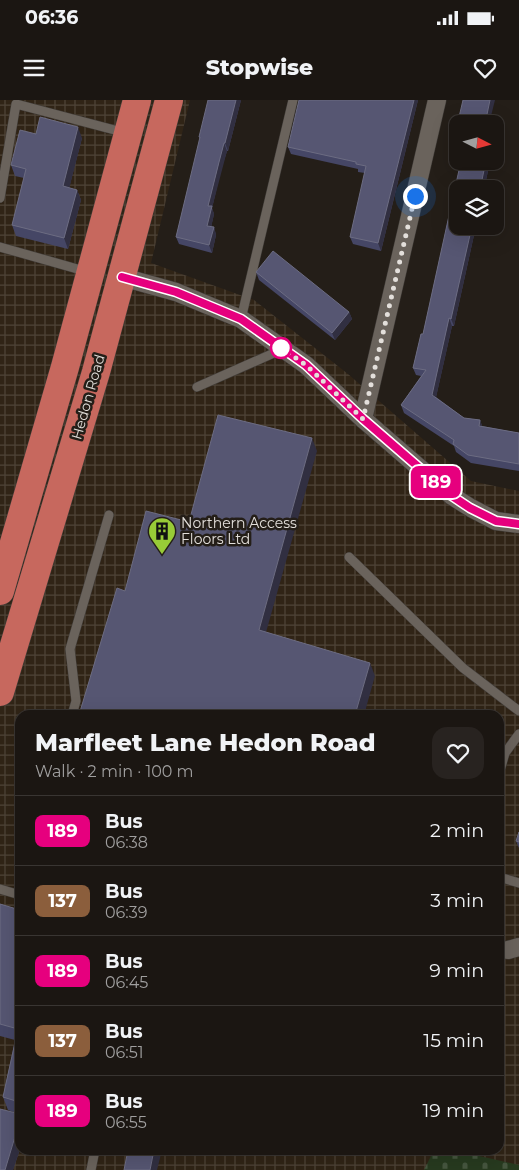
<!DOCTYPE html>
<meta charset="utf-8">
<style>
:root{--surface:#1b1612;--page:#282320;--text:#f1f3f6;--muted:#a09f9f;--line:#393532}
body{margin:0;font-family:Montserrat,sans-serif;background:var(--page);color:var(--text);height:100vh;display:flex;flex-direction:column;font-size:19px;white-space:nowrap}
*{box-sizing:border-box;margin:0}
p{font-size:16px;color:var(--muted)}
.icon{flex:none;width:28px;height:28px;fill:none;stroke:currentColor;stroke-width:2;stroke-linecap:round;stroke-linejoin:round}
.map{position:relative;flex:1;overflow:hidden}
.details{position:absolute;left:15px;top:610px;width:489px;height:445px;display:flex;flex-direction:column;background:var(--surface);border-radius:15px;box-shadow:0 5px 20px #0002,0 0 0 1px var(--line)}
.details>*{flex:none}
.badge{padding:0 10px;border-radius:8px;font-size:18px;line-height:32px}
.needle{width:32px;rotate:96deg}
.tools{position:absolute;left:449px;top:15px;display:grid;gap:10px}
.tools a{display:grid;place-items:center;width:55px;height:55px;border-radius:10px;background:var(--surface);box-shadow:0 5px 20px #0002,0 0 0 1px var(--line);font-size:25px}
.you{position:absolute;width:25px;height:25px;margin:-12px;border:4px solid #fff;border-radius:50%;background:#1a73e8;box-shadow:0 0 0 8px #1a73e833}
.map>.badge{position:absolute;translate:-50% -50%;box-shadow:0 0 0 2px #fff}
.round{display:grid;place-items:center;flex:none;width:52px;height:52px;border-radius:15px;background:var(--page)}
.head{display:flex;align-items:center;justify-content:space-between;height:85px;padding:0 20px}
h1{font-size:24px;font-weight:800;line-height:38px}
ul{padding:0;list-style:none}
li{display:flex;align-items:center;gap:15px;height:70px;padding:0 20px;border-top:1px solid var(--line)}
li div{flex:1}
li b{display:block;font-size:19px}
li em{font-style:normal}
li .badge{min-width:55px;font-weight:700;text-align:center}
.status{display:flex;justify-content:space-between;align-items:center;height:35px;padding:0 25px;background:var(--surface);direction:ltr}
.status svg{height:14px;fill:currentColor}
header{display:flex;justify-content:space-between;align-items:center;height:65px;padding:0 20px;background:var(--surface);font-size:22px;font-weight:800}
.map>svg:first-child{display:block}
.industrial{fill:url(#industrial-grid);fill-rule:evenodd}
.cemetery{fill:url(#cemetery-stones)}
.lines{fill:none;stroke-linecap:round;stroke-linejoin:round}
.service-casing{stroke:#403c38;stroke-width:10}
.minor-casing{stroke:#403c38;stroke-width:19}
.trunk-casing{stroke:#403c38;stroke-width:29}
.service{stroke:#6a635c;stroke-width:9}
.minor{stroke:#6a635c;stroke-width:18}
.trunk{stroke:#c7685e;stroke-width:28}
.wall{fill:#454665}
.shaded-wall{fill:#312f41}
.building{fill:#565672;stroke:#6c6c82}
.line-casing{stroke:#fff;stroke-width:11}
.line{stroke:#e6007e;stroke-width:8}
.walk{stroke:#e3dfdb;stroke-width:5;stroke-dasharray:0 9}
.stop-dot{fill:#fff;stroke:#e6007e;stroke-width:2.5}
.labels{text-anchor:middle;dominant-baseline:central;stroke-width:5;stroke-linejoin:round;paint-order:stroke}
.street-label{font-size:14px;fill:#e3dfdb;stroke:#241e18}
.poi-label{font-size:14px;fill:#e3dfdb;stroke:#241e18;text-anchor:start}
</style>
<div class="status"><b>06:36</b><svg viewBox="0 0 49 12"><path d="M0 12V9h3v3zM5 12V6h3v6zM10 12V3h3v9zM15 12V0h3v12zM26 1h20v11H26zM47 4h2v5h-2z"/></svg></div>
<header><svg class="icon" aria-label="menu" viewBox="0 0 24 24"><path d="M4 6h16M4 12h16M4 18h16"/></svg>Stopwise<svg class="icon" aria-label="heart" viewBox="0 0 24 24"><path d="M12 20l-8-8c-3-5 5-10 8-4 3-6 11-1 8 4z"/></svg></header>
<div class="map">
<svg width="519" height="1070" viewBox="0 0 519 1070">
<defs>
<pattern id="industrial-grid" width="8" height="8" patternUnits="userSpaceOnUse" patternTransform="scale(1.25)"><rect width="8" height="8" fill="#302416"/><path d="M0 4h8M4 0v8" fill="none" stroke="#4e4337"/></pattern>
<pattern id="cemetery-stones" width="16" height="16" patternUnits="userSpaceOnUse" patternTransform="scale(1.25)"><rect width="16" height="16" fill="#273a1f"/><path d="M2 7V4a2 2 0 0 1 4 0v3zM10 15v-3a2 2 0 0 1 4 0v3z" fill="#46563f"/></pattern>
</defs>
<rect width="100%" height="100%" fill="#241e18"/>
<path class="industrial" d="M 0,0 L 190,0 L 151,163 L 254,200 L 348,274 L 471,381 L 519,391 L 519,1070 L 0,1070 ZM 20,615 L 499,615 L 499,1050 L 20,1050 Z"/>
<polygon class="cemetery" points="434,1050 453,1050 519,1065 519,1070 424,1070"/>
<g class="lines">
<g class="service-casing">
<g id="service">
<polyline points="0,98 16,4 126,33"/>
<polyline points="0,147 88,172"/>
<polyline points="241,219 293,0"/>
<polyline points="197,287 283,249"/>
<polyline points="349,457 463,568 519,611"/>
<polyline points="72,615 76,601 70,549 109,415"/>
<polyline points="499,674 505,653 519,634"/>
<polyline points="499,777 519,783"/>
<polyline points="0,789 20,795"/>
<polyline points="91,1070 95,1050"/>
</g>
</g>
<g class="minor-casing">
<g id="minor">
<polyline points="122,177 176,192 241,219 306,265 363,319 452,396 471,408 496,421 519,424"/>
<polyline points="363,319 437,0"/>
<polyline points="508,850 519,847"/>
</g>
</g>
<g class="trunk-casing">
<g id="trunk">
<polyline points="0,491 65,267 137,0"/>
<polyline points="0,592 96,272 169,0"/>
</g>
</g>
<use href="#service" class="service"/>
<use href="#minor" class="minor"/>
<use href="#trunk" class="trunk"/>
</g>
<g class="wall">
<polygon points="241,0 228,51 227,51 221,70 212,108 214,114 211,127 214,127 216,135 212,153 179,144 176,137 200,39 199,37"/>
<polygon points="418,0 381,151 353,144 350,137 365,73 358,72 358,69 291,54 288,47"/>
<polygon points="458,24 458,51 456,50 453,43"/>
<polygon points="36,34 82,38 69,88 77,90 81,100 68,149 16,136 12,125 24,78 15,76 11,65"/>
<polygon points="461,61 490,61 490,62 484,89 458,89 458,126 476,126 454,226 452,226 436,297 464,318 480,320 482,326 519,333 519,371 471,363 456,352 454,346 404,313 401,305 421,276 416,275 413,268 421,234 423,234"/>
<polygon points="256,172 349,212 352,219 335,240 259,180"/>
<polygon points="519,732 519,748 516,741"/>
<polygon points="0,804 20,810 20,1049 13,1070 16,1013 8,1010 3,997 15,940 0,936"/>
</g>
<g class="shaded-wall">
<polygon points="236,0 241,0 228,51 225,43"/>
<polygon points="414,0 418,0 381,151 378,143"/>
<polygon points="490,0 495,0 489,24 485,24"/>
<polygon points="78,27 82,38 67,97 63,86"/>
<polygon points="224,43 227,51 212,108 214,114 210,133 207,126 208,106"/>
<polygon points="486,61 490,61 490,62 484,89 480,89"/>
<polygon points="77,90 81,100 68,149 64,138"/>
<polygon points="472,126 476,126 454,226 451,219"/>
<polygon points="214,127 216,135 212,153 209,145"/>
<polygon points="349,212 352,219 335,240 332,233"/>
<polygon points="449,218 452,226 435,302 432,295"/>
<polygon points="480,320 483,328 479,326"/>
<polygon points="312,338 317,351 263,543 259,530"/>
<polygon points="370,563 375,576 364,615 355,615"/>
<polygon points="20,1020 20,1049 13,1070 5,1070"/>
<polygon points="154,1050 162,1050 157,1070 150,1070"/>
</g>
<g class="building">
<polygon points="208,0 236,0 225,43 224,43 219,62 208,106 212,106 207,126 214,127 209,145 176,137 200,37 199,37"/>
<polygon points="299,0 414,0 378,143 350,137 366,66 356,64 356,62 288,47"/>
<polygon points="463,0 490,0 485,24 458,24 458,44 453,43"/>
<polygon points="40,17 78,27 63,86 77,90 64,138 12,125 26,69 11,65 20,30 36,34"/>
<polygon points="461,61 486,61 480,89 458,89 458,126 472,126 451,219 449,218 432,295 464,318 480,320 479,326 519,333 519,364 468,355 453,344 454,340 401,305 426,270 413,268 421,234 423,234"/>
<polygon points="273,151 349,212 332,233 256,172"/>
<polygon points="218,315 312,338 259,530 370,563 355,615 79,615 117,488 125,491 146,411 189,422"/>
<polygon points="519,732 519,742 516,741"/>
<polygon points="0,804 20,810 20,1004 19,1002 3,997 18,929 0,924"/>
<polygon points="0,1009 16,1013 20,1011 20,1020 5,1070 0,1070"/>
<polygon points="128,1050 154,1050 150,1070 124,1070"/>
</g>
<g class="lines">
<g class="line-casing">
<polyline id="line" points="122,177 176,192 241,219 306,265 363,319 452,396 470,408 496,421 519,424"/>
</g>
<use href="#line" class="line"/>
<polyline class="walk" points="281,248 306,265 363,319 415,96"/>
</g>
<defs>
<g id="building-pin" transform="scale(1.4375)"><path d="M0 17L-7.5 6A9.5 9.5 0 1 1 7.5 6Z" fill="#98cb37" stroke="#241e18"/><path d="M-4-6H4V6H1V3H-1V6H-4ZM-2.5-4.3h1.7v1.8h-1.7ZM.8-4.3h1.7v1.8H.8ZM-2.5-1h1.7V.8h-1.7ZM.8-1h1.7V.8H.8Z" fill="#111"/></g>
</defs>
<g fill-rule="evenodd">
<use href="#building-pin" x="162" y="431"/>
</g>
<circle class="stop-dot" cx="281" cy="248" r="10"/>
<g class="labels">
<g class="street-label">
<text transform="translate(88 297) rotate(-74)">Hedon Road</text>
</g>
<g class="poi-label">
<text x="181" y="423">Northern Access<tspan x="181" dy="16">Floors Ltd</tspan></text>
</g>
</g>
</svg>
<div class="tools">
<a><svg class="needle" viewBox="-14 -14 28 28"><path d="M0-13l5 13h-10z" fill="#e53935"/><path d="M0 13l5-13h-10z" fill="#a09f9f"/></svg></a>
<a><svg class="icon" aria-label="layers" viewBox="0 0 24 24"><path d="M12 4l9 5-9 5-9-5zM3 14l9 5 9-5"/></svg></a>
</div>
<div class="you" style="left:415px;top:96px"></div>
<b class="badge" style="left:436px;top:382px;background:#e6007e;color:#fff">189</b>
<section class="details">
<div class="head"><div><h1>Marfleet Lane Hedon Road</h1><p>Walk · 2 min · 100 m</p></div><a class="round"><svg class="icon" aria-label="heart" viewBox="0 0 24 24"><path d="M12 20l-8-8c-3-5 5-10 8-4 3-6 11-1 8 4z"/></svg></a></div>
<ul>
<li><span class="badge" style="background:#e6007e;color:#fff">189</span><div><b>Bus</b><p>06:38</p></div><em>2 min</em></li>
<li><span class="badge" style="background:#8b5e3c;color:#fff">137</span><div><b>Bus</b><p>06:39</p></div><em>3 min</em></li>
<li><span class="badge" style="background:#e6007e;color:#fff">189</span><div><b>Bus</b><p>06:45</p></div><em>9 min</em></li>
<li><span class="badge" style="background:#8b5e3c;color:#fff">137</span><div><b>Bus</b><p>06:51</p></div><em>15 min</em></li>
<li><span class="badge" style="background:#e6007e;color:#fff">189</span><div><b>Bus</b><p>06:55</p></div><em>19 min</em></li>
</ul>
</section>
</div>
